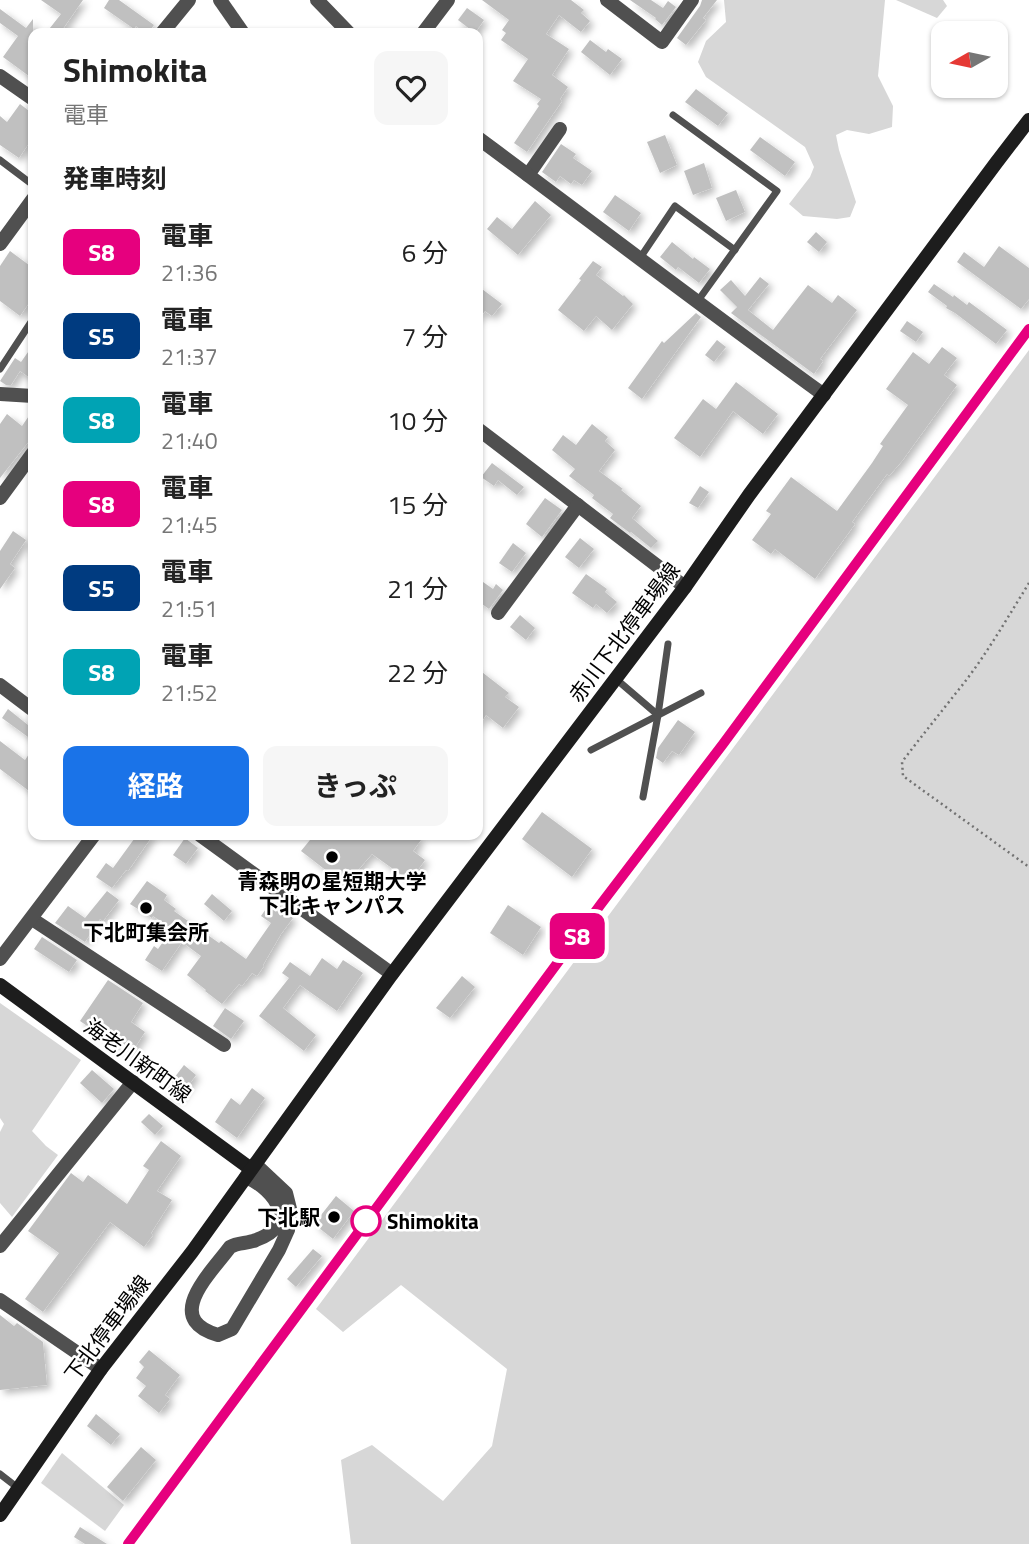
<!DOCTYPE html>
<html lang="ja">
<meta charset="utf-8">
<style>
:root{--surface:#fff;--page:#f6f6f6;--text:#222;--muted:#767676;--accent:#1a73e8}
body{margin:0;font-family:"Titillium Web","Noto Sans JP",sans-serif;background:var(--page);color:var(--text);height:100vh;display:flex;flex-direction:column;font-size:26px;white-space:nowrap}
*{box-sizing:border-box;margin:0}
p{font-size:23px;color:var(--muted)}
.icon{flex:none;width:38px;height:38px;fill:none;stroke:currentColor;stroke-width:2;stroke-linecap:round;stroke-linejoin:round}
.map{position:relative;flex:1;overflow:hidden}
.side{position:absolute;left:28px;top:28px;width:455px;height:812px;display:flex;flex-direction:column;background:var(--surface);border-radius:14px;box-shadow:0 2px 5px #0004}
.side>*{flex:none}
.badge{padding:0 14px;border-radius:10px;font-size:24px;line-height:46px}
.needle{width:46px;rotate:261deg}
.tools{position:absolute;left:931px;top:21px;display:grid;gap:14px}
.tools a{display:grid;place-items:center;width:77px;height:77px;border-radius:14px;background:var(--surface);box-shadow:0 2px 5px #0004;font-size:35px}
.map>.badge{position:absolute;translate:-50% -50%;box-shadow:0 0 0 4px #fff}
h2{padding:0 35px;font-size:26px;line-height:63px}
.round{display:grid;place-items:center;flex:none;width:74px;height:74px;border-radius:14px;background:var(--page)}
.overview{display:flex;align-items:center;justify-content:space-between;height:119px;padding:0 35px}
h1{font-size:33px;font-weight:700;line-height:52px}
.cta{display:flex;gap:14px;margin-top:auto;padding:14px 35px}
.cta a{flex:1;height:80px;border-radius:14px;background:var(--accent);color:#fff;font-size:28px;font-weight:700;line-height:80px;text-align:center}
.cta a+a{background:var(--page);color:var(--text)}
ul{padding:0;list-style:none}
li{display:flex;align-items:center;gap:21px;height:84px;padding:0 35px}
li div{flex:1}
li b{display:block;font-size:26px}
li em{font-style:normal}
li .badge{min-width:77px;font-weight:700;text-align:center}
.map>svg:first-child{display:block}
.green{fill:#d7d7d7}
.building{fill:#c0c0c0;filter:url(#shadow)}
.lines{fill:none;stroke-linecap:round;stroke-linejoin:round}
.path{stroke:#727272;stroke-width:2.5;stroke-dasharray:2 3.5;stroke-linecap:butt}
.service{stroke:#505050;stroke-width:7}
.minor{stroke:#505050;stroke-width:14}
.tertiary{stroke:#505050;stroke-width:14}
.secondary{stroke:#1d1d1d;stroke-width:14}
.rail-casing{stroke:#000;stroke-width:7}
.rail{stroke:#fff;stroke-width:4.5;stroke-dasharray:13;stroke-linecap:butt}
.line-casing{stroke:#fff;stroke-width:16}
.line{stroke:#e6007e;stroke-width:10}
.poi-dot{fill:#000;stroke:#fff;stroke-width:2.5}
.stop-dot{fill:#fff;stroke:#e6007e;stroke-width:3.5}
.labels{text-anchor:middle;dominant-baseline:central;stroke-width:5;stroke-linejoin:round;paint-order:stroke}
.street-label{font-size:21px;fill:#000;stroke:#fff}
.poi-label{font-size:21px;font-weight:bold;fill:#000;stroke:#fff}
.stop-label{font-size:21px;font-weight:bold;fill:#000;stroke:#fff;text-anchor:start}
</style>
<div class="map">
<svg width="1029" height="1544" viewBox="0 0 1029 1544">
<defs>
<filter id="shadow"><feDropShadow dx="4" dy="4" stdDeviation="3.5" flood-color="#0004"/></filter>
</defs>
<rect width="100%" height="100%" fill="#fff"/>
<g class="green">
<polygon points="724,0 885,0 878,76 893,106 892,127 869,134 847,130 836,135 839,150 856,202 850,217 837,219 803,216 789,204 810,177 814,167 805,147 706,77 698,62 706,41 726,22"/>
<polygon points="896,0 943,0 947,6 937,18"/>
<polygon points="1029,350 1029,1544 351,1544 341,1460 372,1445 443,1501 492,1446 507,1369 401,1285 343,1332 316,1309"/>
<polygon points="0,1003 81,1060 32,1131 46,1146 58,1155 12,1217 0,1203 0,1132 4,1124 0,1118"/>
<polygon points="62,1453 124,1505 105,1531 41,1483"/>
</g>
<g class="building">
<polygon points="41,0 83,0 60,33 46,33 61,14"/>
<polygon points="109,0 119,0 154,25 148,33 145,33 136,26 134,29 104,8"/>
<polygon points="482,0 571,0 584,10 581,13 590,21 581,32 559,15 546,34 569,49 552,75 568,87 560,99 562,101 527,152 514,143 539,106 537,104 541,99 513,81 528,59 501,40 506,33 502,30 509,20"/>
<polygon points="630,0 651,0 663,8 668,1 676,7 662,25 655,19 656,18"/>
<polygon points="702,0 717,0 703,18 706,20 686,45 677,38 700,6"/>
<polygon points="467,8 484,20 475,33 458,20"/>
<polygon points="0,9 26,28 33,19 33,79 3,57 18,36 0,23"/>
<polygon points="590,40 606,52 608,49 622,59 610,75 581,52"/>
<polygon points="696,89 728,113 718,126 685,102"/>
<polygon points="20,104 33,114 33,137 19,158 0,145 0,116 7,122"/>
<polygon points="665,135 677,165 660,173 647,142"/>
<polygon points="760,137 795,162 785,176 750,150"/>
<polygon points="561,144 576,154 573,158 592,171 582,185 574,180 571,184 560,176 556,182 542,172"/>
<polygon points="704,163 712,188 693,195 684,171"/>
<polygon points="736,190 745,212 726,221 716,198"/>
<polygon points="615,195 641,213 629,231 603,212"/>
<polygon points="535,201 551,215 518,255 487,229 497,217 512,229"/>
<polygon points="816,232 827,242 819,252 807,242"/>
<polygon points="672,242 693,259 694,257 710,269 699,283 678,267 676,270 660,257"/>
<polygon points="999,246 1029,268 1029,299 1021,309 957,262 964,252 984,267"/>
<polygon points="10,251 33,268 33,297 20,316 0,301 0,266"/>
<polygon points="593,261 602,267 596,275 623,296 624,295 633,304 612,330 596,316 584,331 558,310 581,280 579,279"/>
<polygon points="760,277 769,284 748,310 773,330 808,285 832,303 838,295 857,310 820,359 823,361 814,374 731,313 737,307 720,290 731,280 745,296"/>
<polygon points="934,284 953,297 954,295 967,305 969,302 1007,330 996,344 955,313 946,308 947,306 928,292"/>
<polygon points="478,286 502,304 492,316 485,311 478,320"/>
<polygon points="696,313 701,317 642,399 628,388 662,341 664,343"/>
<polygon points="907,321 923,332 916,342 900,331"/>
<polygon points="717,340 726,347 714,362 705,355"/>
<polygon points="33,345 33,380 20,371 11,385 6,385 0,381 15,358 21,362"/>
<polygon points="942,347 957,358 944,375 957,385 902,461 889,476 887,474 852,522 855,524 815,579 775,549 771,554 752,540 771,514 766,511 791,477 837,511 872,463 883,446 880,444 908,405 886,389 913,352 929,364"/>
<polygon points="736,382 778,414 763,434 733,411 700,457 674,438 703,399 716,409"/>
<polygon points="33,410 33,436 0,478 0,424 7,414 22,426"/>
<polygon points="592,424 608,437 605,441 615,450 599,471 623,489 621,490 641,506 632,518 658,541 651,548 631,532 630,533 610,518 613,514 592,498 594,495 569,476 575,469 552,450 563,435 576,445"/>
<polygon points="492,463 524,487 517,495 498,480 494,486 481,477"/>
<polygon points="700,486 709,492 698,508 689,503"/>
<polygon points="545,498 562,510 542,537 526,524"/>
<polygon points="13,531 26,540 10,564 15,568 0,589 0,551"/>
<polygon points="580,538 594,549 579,568 565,557"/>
<polygon points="513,543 526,553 512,572 499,563"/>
<polygon points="586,574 607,589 605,592 617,602 607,613 596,604 593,608 572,593"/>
<polygon points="483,582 493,589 496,584 503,590 489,609 478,601 478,589"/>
<polygon points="520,615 535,628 526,640 510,627"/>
<polygon points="478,669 509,693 505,697 519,707 503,728 486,715 478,727"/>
<polygon points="8,709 33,729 28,737 2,718"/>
<polygon points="678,720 695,732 679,755 672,751 663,763 656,758 658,748"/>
<polygon points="0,741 25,760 33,748 33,794 0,769"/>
<polygon points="542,812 592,849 572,877 522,839"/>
<polygon points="137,835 153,835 128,871 126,870 112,888 96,877 106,863 113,868"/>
<polygon points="314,835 414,835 421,840 413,851 425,860 410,881 372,854 345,885 301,851"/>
<polygon points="185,838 198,848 186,864 173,855"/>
<polygon points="147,881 167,895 164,900 176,909 174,911 219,943 221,941 246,959 271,923 261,916 272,900 282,907 281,909 293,918 281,934 263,965 264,966 257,976 252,973 242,986 239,984 222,1004 205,991 206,990 187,975 201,956 182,942 162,971 145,960 154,946 158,949 172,929 153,916 152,918 130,904"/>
<polygon points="107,891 119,900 103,921 100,919 85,942 55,923 68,906 85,918"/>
<polygon points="212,894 232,911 224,921 204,904"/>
<polygon points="508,905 541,927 523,955 490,933"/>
<polygon points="42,937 77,960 69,972 34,949"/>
<polygon points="322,958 337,969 343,960 363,973 337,1011 300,985 283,1008 316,1035 304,1051 259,1016 289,978 282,973 290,962 310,976"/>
<polygon points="462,976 475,987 450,1018 436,1008"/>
<polygon points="108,980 143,1003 131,1022 145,1032 130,1055 80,1021"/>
<polygon points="225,1008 244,1021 231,1039 213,1026"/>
<polygon points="184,1065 196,1075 178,1100 165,1090"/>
<polygon points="92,1070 114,1089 102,1103 80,1083"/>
<polygon points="252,1088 265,1098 237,1138 215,1122 231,1098 240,1105"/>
<polygon points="149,1114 163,1126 155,1135 141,1122"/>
<polygon points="161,1141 181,1156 157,1191 172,1200 151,1233 153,1235 144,1247 110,1222 43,1312 25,1299 59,1253 28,1231 71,1173 83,1182 88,1175 127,1204 149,1170 143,1166"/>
<polygon points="336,1196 354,1211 333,1239 314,1224"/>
<polygon points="313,1249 322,1256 296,1287 287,1279"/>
<polygon points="0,1315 14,1326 17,1323 43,1342 47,1385 0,1390"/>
<polygon points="149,1350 180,1375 165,1395 170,1399 159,1413 138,1396 146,1386 136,1378 144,1367 139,1362"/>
<polygon points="96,1414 120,1434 111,1445 87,1426"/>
<polygon points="141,1447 156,1460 123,1501 107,1487"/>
<polygon points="80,1527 107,1544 85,1544 74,1537"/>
</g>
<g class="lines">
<path class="path" d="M 1029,583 C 1006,620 984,659 956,693 C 938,716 920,738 902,762 L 903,776 L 1029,867"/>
<g class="service">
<polyline points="673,115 777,191 697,302"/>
<polyline points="0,160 33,185"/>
<polyline points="640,258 675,206 735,250"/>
<polyline points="0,369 33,319"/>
<polyline points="616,679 658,715"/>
<polyline points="591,750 701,693"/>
<polyline points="643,797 658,715 668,644"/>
<polyline points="0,1474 18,1488"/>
</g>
<g class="minor">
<polyline points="607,0 662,42 692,0"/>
<polyline points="162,33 189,0"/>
<polyline points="423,33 448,0"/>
<polyline points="0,76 33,99"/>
<polyline points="528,175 560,129"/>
<polyline points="0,244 33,199"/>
<polyline points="0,394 33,396"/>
<polyline points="478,429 685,587"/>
<polyline points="0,498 33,453"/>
<polyline points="498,613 578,505"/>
<polyline points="0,685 33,710"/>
<polyline points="200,835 392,974"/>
<polyline points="32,919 224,1045"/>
<path d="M 246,1177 C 276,1190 299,1225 256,1240 C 247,1244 238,1242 230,1247 C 210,1274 162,1319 218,1335 L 232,1329 L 279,1250 L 288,1230 L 290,1209 L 286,1193 L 255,1164"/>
<polyline points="0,1246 133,1082"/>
<polyline points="0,1300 101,1369"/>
</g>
<g class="tertiary">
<polyline points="220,0 243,33"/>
<polyline points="317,0 349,33"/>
<path d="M 478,138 C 593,223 708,311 824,395"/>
<polyline points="0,959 94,835"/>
</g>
<g class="secondary">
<polyline points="0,985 251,1169"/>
<polyline points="0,1515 101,1369 192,1252 392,974 685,587 749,495 996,163 1029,120"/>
</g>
<g class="rail-casing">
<polyline id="rail" points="128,1544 601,903 723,744 1029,329"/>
</g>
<use href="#rail" class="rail"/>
</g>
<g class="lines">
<g class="line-casing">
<polyline id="line" points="128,1544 601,904 723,744 1029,329"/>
</g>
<use href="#line" class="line"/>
</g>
<g class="poi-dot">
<circle cx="332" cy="857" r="7"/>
<circle cx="146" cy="908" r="7"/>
<circle cx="334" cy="1217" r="7"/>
</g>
<circle class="stop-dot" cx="366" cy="1221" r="14"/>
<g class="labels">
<g class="street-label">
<text transform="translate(624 632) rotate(-53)">赤川下北停車場線</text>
<text transform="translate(138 1060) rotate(36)">海老川新町線</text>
<text transform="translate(107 1328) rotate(-53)">下北停車場線</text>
</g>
<g class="poi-label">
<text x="332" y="881">青森明の星短期大学<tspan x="332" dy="24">下北キャンパス</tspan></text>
<text x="146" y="932">下北町集会所</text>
<text x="320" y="1217" text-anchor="end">下北駅</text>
</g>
<g class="stop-label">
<text x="387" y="1221">Shimokita</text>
</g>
</g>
</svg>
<div class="tools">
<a><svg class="needle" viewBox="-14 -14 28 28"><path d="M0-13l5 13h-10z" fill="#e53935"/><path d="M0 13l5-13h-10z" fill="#767676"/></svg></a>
</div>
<b class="badge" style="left:577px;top:936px;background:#e6007e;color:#fff">S8</b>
<section class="side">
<div class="overview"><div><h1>Shimokita</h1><p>電車</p></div><a class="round"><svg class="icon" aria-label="heart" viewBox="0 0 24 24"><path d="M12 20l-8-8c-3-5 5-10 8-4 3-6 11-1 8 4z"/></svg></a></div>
<h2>発車時刻</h2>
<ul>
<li><span class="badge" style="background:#e6007e;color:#fff">S8</span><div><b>電車</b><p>21:36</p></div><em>6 分</em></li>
<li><span class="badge" style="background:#003b80;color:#fff">S5</span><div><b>電車</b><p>21:37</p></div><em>7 分</em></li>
<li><span class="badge" style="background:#00a3b4;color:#fff">S8</span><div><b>電車</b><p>21:40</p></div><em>10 分</em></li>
<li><span class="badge" style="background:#e6007e;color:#fff">S8</span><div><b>電車</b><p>21:45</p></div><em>15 分</em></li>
<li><span class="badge" style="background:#003b80;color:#fff">S5</span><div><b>電車</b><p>21:51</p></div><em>21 分</em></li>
<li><span class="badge" style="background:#00a3b4;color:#fff">S8</span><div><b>電車</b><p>21:52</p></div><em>22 分</em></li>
</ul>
<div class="cta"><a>経路</a><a>きっぷ</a></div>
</section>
</div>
